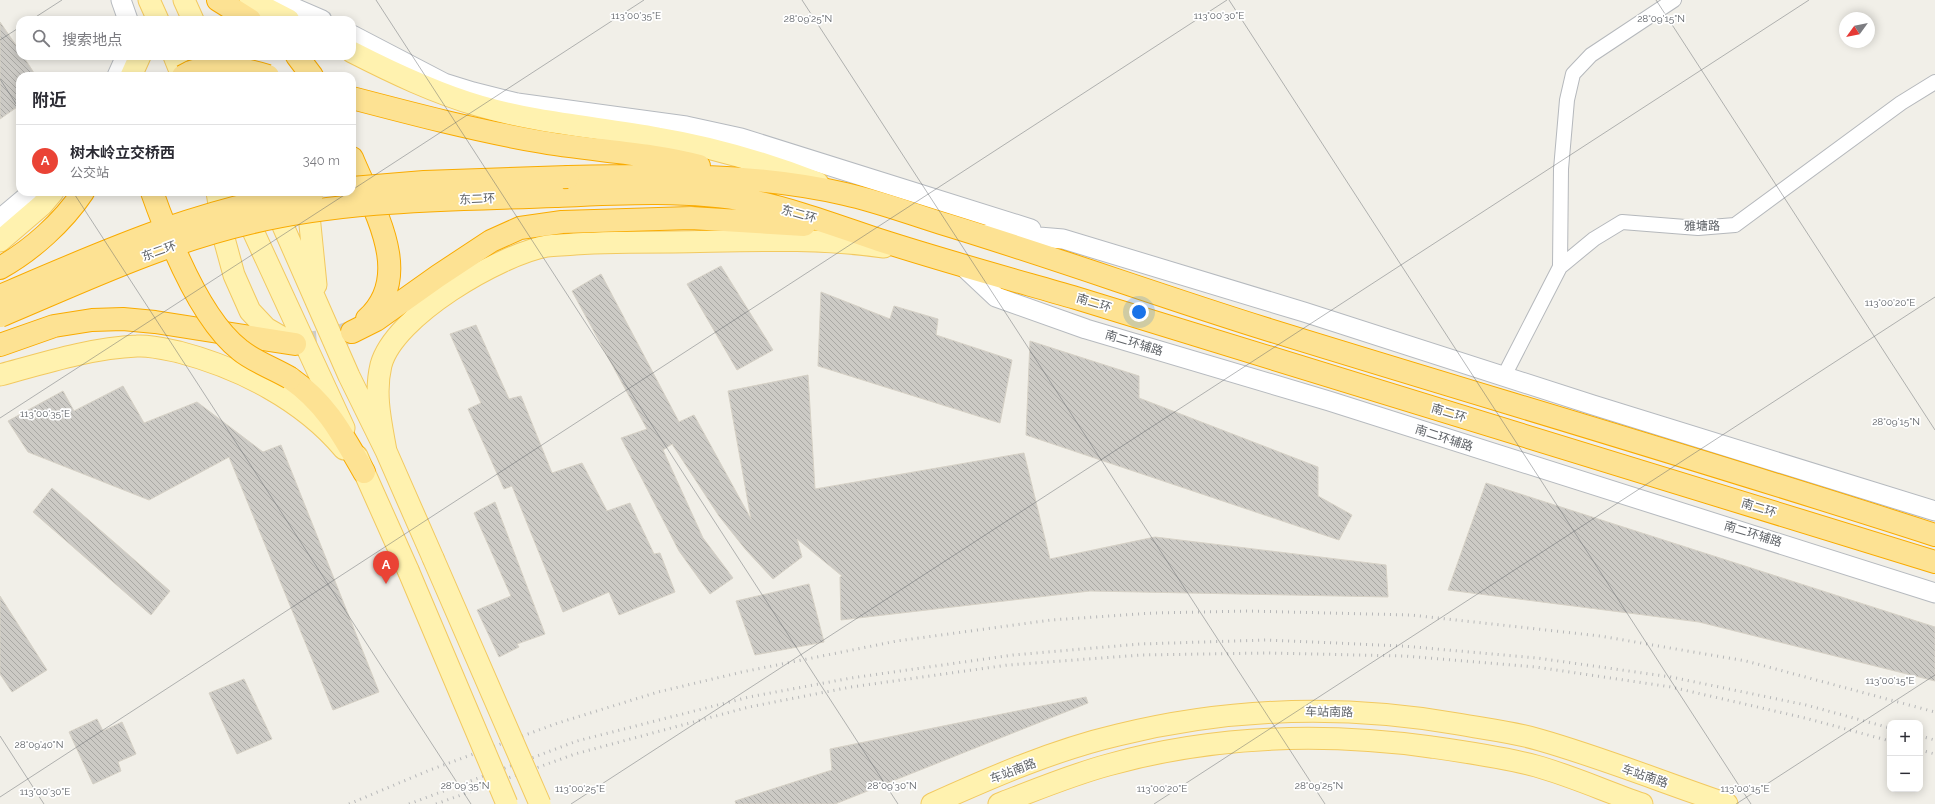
<!DOCTYPE html>
<html lang="zh">
<head>
<meta charset="utf-8">
<style>
  body { margin:0; font-family:Raleway,"Noto Sans SC",sans-serif; background:#f7f7f7; color:#2b2b33 }
  .controls { position:absolute; right:12px; bottom:12px; display:grid; overflow:hidden; border-radius:8px; box-shadow:0 2px 10px #0003 }
  .controls button { width:36px; height:36px; display:grid; place-items:center; padding:0; border:0; border-bottom:1px solid #e1e1e2; background:#fff; color:#2b2b33; font:20px sans-serif }
  .compass { position:absolute; left:1839px; top:12px; width:36px; height:36px; border-radius:50%; background:#fff; box-shadow:0 2px 10px #0003; rotate:237deg }
  .you { position:absolute; left:1139px; top:312px; width:14px; height:14px; margin:-10px; border:3px solid #fff; border-radius:50%; background:#1a73e8; box-shadow:0 0 0 6px #1a73e833 }
  .badge { display:grid; place-items:center; width:26px; height:26px; border-radius:50%; background:#ea4335; color:#fff; font-size:13px; font-weight:700 }
  .pin { position:absolute; translate:-50% -33px; filter:drop-shadow(0 1px 2px #0008) }
  .pin::after { content:''; position:absolute; top:21px; width:14px; height:12px; background:inherit; clip-path:polygon(0 0,100% 0,50% 100%) }
  .list { margin:0; padding:0; list-style:none }
  h2 { display:flex; justify-content:space-between; align-items:center; height:52px; margin:0; padding:0 16px; font-size:17px }
  h2 small { font-size:13px; font-weight:400; color:#7c7c81 }
  .list li { display:grid; grid-template-columns:26px 1fr auto; gap:12px; align-items:center; box-sizing:border-box; height:72px; padding:0 16px; border-top:1px solid #e1e1e2 }
  .list b { display:block; font-size:15px; white-space:nowrap }
  .list p { margin:0; font-size:13px; white-space:nowrap; color:#7c7c81 }
  .list em { font-size:13px; font-style:normal; color:#7c7c81 }
  .icon { flex:none; width:22px; height:22px; fill:none; stroke:currentColor; stroke-width:2; stroke-linecap:round; stroke-linejoin:round }
  .map { position:relative; flex:none; width:1935px; height:804px; overflow:hidden }
  .search { position:absolute; background:#fff; box-shadow:0 2px 10px #0003; left:16px; top:16px; width:340px; height:44px; display:flex; align-items:center; gap:10px; box-sizing:border-box; padding:0 14px; border-radius:12px; color:#7c7c81; font-size:15px }
  .panel { position:absolute; background:#fff; box-shadow:0 2px 10px #0003; left:16px; top:72px; width:340px; height:124px; border-radius:12px }
  .map>svg:first-child { display:block }
  .building { fill:url(#building-back-hatch); stroke:#d6d1c6 }
  .lines { fill:none; stroke-linecap:round; stroke-linejoin:round }
  .highway-tunnel { stroke:#ccccc8; stroke-width:22; stroke-dasharray:22 11; stroke-linecap:butt }
  .street-casing { stroke:#b5b8bc; stroke-width:16 }
  .secondary-casing { stroke:#b6babf; stroke-width:21 }
  .primary-casing { stroke:#f2c960; stroke-width:23 }
  .highway-casing { stroke:#f9ab00; stroke-width:24 }
  .street { stroke:#fff; stroke-width:14 }
  .secondary { stroke:#fff; stroke-width:19 }
  .primary { stroke:#fff2af; stroke-width:21 }
  .highway { stroke:#fde293; stroke-width:22 }
  .rail { stroke:#b6b7b8; stroke-width:3; stroke-dasharray:1 5; stroke-linecap:butt }
  .primary-bridge-casing { stroke:#f2c960; stroke-width:23; stroke-linecap:butt }
  .highway-bridge-casing { stroke:#f9ab00; stroke-width:24; stroke-linecap:butt }
  .primary-bridge { stroke:#fff2af; stroke-width:21 }
  .highway-bridge { stroke:#fde293; stroke-width:22 }
  .ticks { fill:none; stroke:#5f6368; stroke-width:1; stroke-opacity:0.45 }
  .labels { text-anchor:middle; dominant-baseline:central; stroke-width:3.5; stroke-linejoin:round; paint-order:stroke }
  .street-label { font-size:12px; fill:#5f6368; stroke:#fff }
  .ticks-label { font-size:10px; text-anchor:middle; fill:#5f6368; stroke:#fff; stroke-width:3.5; stroke-linejoin:round; paint-order:stroke }
</style>
</head>
<body>
<div class="map">
<svg width="1935" height="804" viewBox="0 0 1935 804">
  <defs>
    <pattern id="building-back-hatch" width="6" height="6" patternUnits="userSpaceOnUse"><rect width="6" height="6" fill="#cccac5"/><path d="M-1 5l2 2M0 0l6 6M5-1l2 2" fill="none" stroke="#a9a8a4"/></pattern>
  </defs>
  <rect width="100%" height="100%" fill="#f1efe8"/>
  <path class="building" d="M0,22l20,29v5h3l13,20h-16v29l-20,14z
    M721,266l52,84 -36,20 -50,-86z
    M601,274l78,148 15,-7 57,104 -23,-128 80,-16 7,114 209,-36 26,106 105,-22 231,28 2,32 -298,-6 -249,29 -1,-43 2,-1 -45,-37 5,18 -29,22 -27,-29 -27,-34 -47,-72 -9,6 40,88 30,40 -23,16 -31,-43 -58,-113 26,-9 -75,-138z
    M821,292l69,27 4,-13 44,13 -2,16 76,25 -12,63 -182,-57z
    M476,325l33,74 12,-3 31,77 30,-10 25,48 23,-8 24,51 6,-1 15,39 -56,23 -10,-23 -46,20 -51,-126 -8,3 -36,-80 13,-6 -31,-69z
    M1030,341l109,35v22l179,69v29l34,19 -13,25 -313,-105z
    M123,386l21,37 53,-21 66,50 18,-7 98,247 -46,18 -104,-253 -80,43 -121,-48 -20,-31 55,-30 11,20z
    M1486,483l449,144v54l-236,-59 -251,-32z
    M52,488l118,103 -19,24 -118,-103z
    M495,502l50,132 -28,10 2,3 -20,10 -22,-47 34,-14 -37,-83z
    M809,584l15,58 -69,13 -19,-54z
    M0,596l47,74 -35,22 -12,-18z
    M244,679l28,60 -35,15 -28,-61z
    M1086,697l2,6 -253,101h-99l-1,-3 97,-31 -2,-21z
    M97,719l6,12 19,-9 14,32 -18,8 3,9 -28,13 -24,-52z"/>
  <g class="lines">
    <path class="highway-tunnel" d="M295,344l30,-3 25,-9"/>
    <g class="street-casing">
      <path id="street" d="M1560,267l1,-98 6,-69 6,-26 18,-19 83,-55
        M1504,376l56,-109 34,-28 28,-17 76,6 37,-3 166,-122 34,-21"/>
    </g>
    <g class="secondary-casing">
      <path id="secondary" d="M121,0l7,20
        M276,0l46,20
        M352,35l92,48 29,9 44,11 169,23 55,12 290,91
        M117,76l9,-20
        M0,219l32,-27
        M990,233l73,6 241,73 289,93 342,106
        M963,266l33,31 90,32 243,72 606,192"/>
    </g>
    <g class="primary-casing">
      <path id="primary" d="M149,0l9,20
        M184,0l9,20
        M250,0l39,20
        M352,52c41,21 83,41 128,54 58,17 119,21 178,32 55,9 108,25 160,45
        M174,56l8,20
        M131,76l9,-20
        M217,192l8,50 9,33 16,36 16,17 26,15
        M235,192l109,236
        M307,195l9,90
        M272,201l77,175 37,75 47,107
        M0,241l42,-36 11,-13
        M0,375c44,-12 91,-27 137,-29 13,-1 28,3 42,6 61,16 124,48 165,97
        M386,451c-5,-28 -12,-57 -5,-86 13,-49 118,-110 166,-119 9,-1 19,-1 28,-2 33,-2 66,-2 99,-2 70,-1 139,-5 210,5
        M357,456l51,114
        M932,804c60,-27 122,-54 186,-69 114,-28 225,-31 340,-11 27,5 56,8 82,16 63,18 125,43 187,64
        M999,804c36,-14 72,-29 109,-39 107,-30 214,-33 323,-18 35,5 71,10 105,19 36,10 71,26 106,38"/>
    </g>
    <g class="highway-casing">
      <path id="highway" d="M218,0l32,20
        M297,56l15,20
        M352,98c61,16 122,32 184,43 54,10 110,11 163,25
        M352,158c20,49 64,117 15,161
        M568,177c92,-2 187,-4 277,17 32,7 64,19 96,29 109,33 216,72 325,106 223,69 447,134 669,206
        M555,196c63,-3 135,-7 196,5 44,9 86,25 128,39 65,21 131,39 197,58l859,264
        M0,268c32,-18 63,-46 83,-76
        M352,332l24,-12 62,-44 53,-35 29,-13 42,-6 129,-4 113,7
        M0,345l54,-19 38,-6 31,-1 32,3 140,22
        M290,378c37,26 52,56 74,94"/>
    </g>
    <use href="#street" class="street"/>
    <use href="#secondary" class="secondary"/>
    <use href="#primary" class="primary"/>
    <use href="#highway" class="highway"/>
    <path class="rail" d="M1920,736l15,4
      M1920,750l15,4
      M349,804l81,-34 128,-47 100,-31 84,-20 155,-31 154,-21 102,-7 94,-2 164,4 189,21 146,25 189,51
      M409,804l168,-63 172,-44 102,-19 162,-23 127,-11 126,-4 137,6 134,12 134,19 135,28 84,23
      M436,804l139,-50 174,-47 102,-20 157,-22 133,-10 127,-2 136,3 132,11 135,20 134,31 85,23"/>
    <g class="primary-bridge-casing">
      <path id="primary-bridge" d="M433,558l107,246
        M408,570l99,234"/>
    </g>
    <g class="highway-bridge-casing">
      <path id="highway-bridge" d="M183,76c26,-16 58,-8 85,0
        M352,188l72,-6 144,-5
        M152,192c17,48 48,127 88,158 13,11 35,19 50,28
        M0,296c103,-44 202,-89 313,-104
        M0,316c81,-34 163,-73 249,-93 100,-24 204,-23 306,-27"/>
    </g>
    <use href="#primary-bridge" class="primary-bridge"/>
    <use href="#highway-bridge" class="highway-bridge"/>
  </g>
  <path class="ticks" d="M376,0l522,804M802,0l523,804M1229,0l522,804M1656,0l279,430M31,20l31,-20M0,40l20,-13M0,79l20,31M352,190l292,-190M73,192l398,612M0,418l349,-226M0,736l44,68M0,797l1227,-797M571,804l1238,-804M1154,804l781,-507M1736,804l199,-129"/>
  <g class="labels">
    <g class="street-label">
      <text transform="translate(477 199) rotate(-2)">东二环</text>
      <text transform="translate(799 214) rotate(16)">东二环</text>
      <text transform="translate(1702 226) rotate(-1)">雅塘路</text>
      <text transform="translate(159 251) rotate(-20)">东二环</text>
      <text transform="translate(1094 303) rotate(17)">南二环</text>
      <text transform="translate(1134 343) rotate(17)">南二环辅路</text>
      <text transform="translate(1449 413) rotate(17)">南二环</text>
      <text transform="translate(1444 438) rotate(18)">南二环辅路</text>
      <text transform="translate(1759 508) rotate(17)">南二环</text>
      <text transform="translate(1753 534) rotate(17)">南二环辅路</text>
      <text transform="translate(1329 712) rotate(1)">车站南路</text>
      <text transform="translate(1013 771) rotate(-21)">车站南路</text>
      <text transform="translate(1645 776) rotate(19)">车站南路</text>
    </g>
  </g>
  <g class="ticks-label">
    <text x="636" y="19">113°00'35"E</text>
    <text x="1219" y="19">113°00'30"E</text>
    <text x="808" y="22">28°09'25"N</text>
    <text x="1661" y="22">28°09'15"N</text>
    <text x="1890" y="306">113°00'20"E</text>
    <text x="45" y="417">113°00'35"E</text>
    <text x="1896" y="425">28°09'15"N</text>
    <text x="1890" y="684">113°00'15"E</text>
    <text x="39" y="748">28°09'40"N</text>
    <text x="465" y="789">28°09'35"N</text>
    <text x="892" y="789">28°09'30"N</text>
    <text x="1319" y="789">28°09'25"N</text>
    <text x="580" y="792">113°00'25"E</text>
    <text x="1162" y="792">113°00'20"E</text>
    <text x="1745" y="792">113°00'15"E</text>
    <text x="45" y="795">113°00'30"E</text>
  </g>
</svg>
<div class="controls">
<button>+</button>
<button>−</button>
</div>
<svg class="compass" viewBox="-18 -18 36 36"><path d="M0-13l5 13h-10z" fill="#e53935"/><path d="M0 13l5-13h-10z" fill="#7c7c81"/></svg>
<div class="you"></div>
<div class="pin badge" style="left:386px;top:584px">A</div>
<div class="search"><svg class="icon" aria-label="search" viewBox="0 0 24 24"><circle cx="10" cy="10" r="6"/><path d="M15 15l6 6"/></svg>搜索地点</div>
<section class="panel">
<h2>附近<small></small></h2>
<ul class="list">
<li><span class="badge">A</span><div><b>树木岭立交桥西</b><p>公交站</p></div><em>340 m</em></li>
</ul>
</section>
</div>
</body>
</html>
